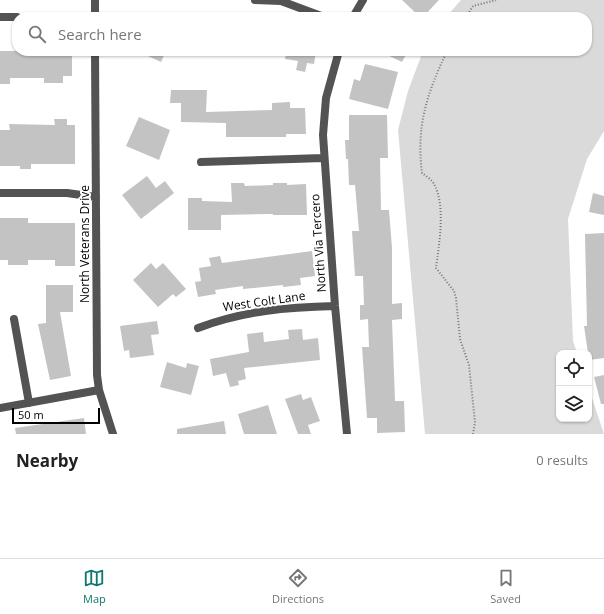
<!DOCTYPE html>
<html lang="en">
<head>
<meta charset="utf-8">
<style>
  body { margin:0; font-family:"Open Sans",sans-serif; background:#f2f2f2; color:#222 }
  .controls { position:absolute; right:12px; bottom:12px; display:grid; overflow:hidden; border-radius:8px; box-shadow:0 1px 3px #0004 }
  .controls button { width:36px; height:36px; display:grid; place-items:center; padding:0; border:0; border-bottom:1px solid #e0e0e0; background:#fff; color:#222; font:20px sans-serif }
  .scale { position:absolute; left:12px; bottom:10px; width:88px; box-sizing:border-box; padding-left:4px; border:2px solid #000; border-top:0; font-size:11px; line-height:14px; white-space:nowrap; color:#000; -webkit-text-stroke:3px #fff; paint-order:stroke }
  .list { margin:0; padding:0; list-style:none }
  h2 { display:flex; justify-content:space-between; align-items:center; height:52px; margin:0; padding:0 16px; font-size:17px }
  h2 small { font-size:13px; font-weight:400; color:#767676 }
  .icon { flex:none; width:22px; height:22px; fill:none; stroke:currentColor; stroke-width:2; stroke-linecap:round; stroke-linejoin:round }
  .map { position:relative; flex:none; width:604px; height:434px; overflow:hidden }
  .search { position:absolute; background:#fff; box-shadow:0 1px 3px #0004; left:12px; right:12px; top:12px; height:44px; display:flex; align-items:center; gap:10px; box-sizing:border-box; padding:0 14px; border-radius:16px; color:#767676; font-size:15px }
  .sheet { height:124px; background:#fff }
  nav { display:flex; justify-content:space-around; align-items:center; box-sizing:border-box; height:56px; border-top:1px solid #e0e0e0; background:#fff; font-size:11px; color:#767676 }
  nav a { display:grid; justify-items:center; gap:2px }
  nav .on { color:#0f766e }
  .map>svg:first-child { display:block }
  .green { fill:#dadada }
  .building { fill:#c3c3c3 }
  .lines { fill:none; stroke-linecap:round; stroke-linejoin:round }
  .path { stroke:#757575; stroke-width:2; stroke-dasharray:1 2; stroke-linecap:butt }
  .minor { stroke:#535353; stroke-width:8 }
  .labels { text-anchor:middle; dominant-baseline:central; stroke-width:4; stroke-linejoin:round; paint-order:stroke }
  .street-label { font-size:12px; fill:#000; stroke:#fff }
</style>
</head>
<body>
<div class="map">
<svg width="604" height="434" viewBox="0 0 604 434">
  <rect width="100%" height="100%" fill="#fff"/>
  <path class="green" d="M461,0h143v131l-17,28 -19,60 5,122 4,12h-18v66h30v-30l15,45h-179l-27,-304 10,-39 15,-40h164v-34h-141z"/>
  <path class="building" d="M402,0h37l-16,17h-3z
    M0,51h72v25h-9v7h-19v-5h-34v6h-10z
    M137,51h29l-5,11z
    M287,51h29l-2,13 -7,-1 -2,9 -9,-2 2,-9 -13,-2z
    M379,51h29l-6,11z
    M365,64l33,8 -10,37 -39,-10 5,-20 6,2z
    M171,90h36l-1,22 66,-2v-7l18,-1v6h15l1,26h-20v3h-60v-14l-45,-1v-19h-11z
    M349,115h38l1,43h-8l1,52h8l3,38v56l10,-1v16l-10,1 3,81h9l1,31 -28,1v-15h-10l-5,-71h7l-1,-28 -8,1v-15h4l-1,-29h-8l-3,-45h7l-4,-46h-6l-1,-26h-2l-1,-19h4z
    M139,117l31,13 -11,30 -33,-14z
    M54,119h13v6h8v39h-44v5h-11v-3h-20v-36h10l-1,-6 46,1z
    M147,176l9,12 9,-7 9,12 -33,26 -19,-24z
    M231,183h13l1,3 28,-1v-2h14v2l19,-1 1,31h-34v-1l-52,1v15h-33v-32h14v3l30,1z
    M593,193l11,3v19l-15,-3z
    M0,218h28v5h47v43h-20v-6h-27v5h-20v-5h-8z
    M604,233v125l-15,2 -5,-34h3l-2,-92z
    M312,251l3,25 -15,2 1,7 -18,2v-2l-40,4v-3l-28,4 1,4 -18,3 -3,-15 6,-1 -2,-13 12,-2 -2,-8 11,-2 2,7z
    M151,263l5,6 7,-6 23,26 -10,8 -3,-3 -15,13 -25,-27z
    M46,285h27v27h-13l11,64 -21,4 -12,-56 8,-1z
    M157,321l2,13 -8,1 3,20 -24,3 -1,-8 -5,1 -4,-25z
    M302,329l1,11 15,-2 2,22 -76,8 2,11 -8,2 1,4 -9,2 -4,-14 -13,3 -3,-17 39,-7 -2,-18 16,-2 1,10 25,-3 -1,-9z
    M167,362l19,6 1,-5 12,3 -8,29 -31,-8z
    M604,375v29h-3l-7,-27z
    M301,394l2,6 8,-3 9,24 -12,4 3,9h-13l-13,-35z
    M268,405l9,29h-33l-6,-20z
    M84,418l2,16h-70l-1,-6z
    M224,421l2,13h-49v-5z"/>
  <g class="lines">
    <path class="path" d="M466,17l7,-11 23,-6
      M447,51c-20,43 -31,74 -25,122 4,3 10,7 12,11 12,21 5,61 2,84l18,23 2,7 4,41 9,26 6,57 -2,12"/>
    <path class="minor" d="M95,0v17
      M255,0l26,1 43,16
      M0,17h17
      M353,17l10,-17
      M95,51l2,324 2,15 14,44
      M339,51l-13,47 -3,37 12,171 12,128
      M201,162l122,-4
      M0,193h67l29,4
      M14,319l15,84
      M198,328c44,-17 90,-21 137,-22
      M0,408l99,-18"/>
  </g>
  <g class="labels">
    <g class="street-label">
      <text transform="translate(318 243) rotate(-94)">North Via Tercero</text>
      <text transform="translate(84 244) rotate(-90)">North Veterans Drive</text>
      <text transform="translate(264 301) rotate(-8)">West Colt Lane</text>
    </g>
  </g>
</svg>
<div class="controls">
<button><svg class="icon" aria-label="locate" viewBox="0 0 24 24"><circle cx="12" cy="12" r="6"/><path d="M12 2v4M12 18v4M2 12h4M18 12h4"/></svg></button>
<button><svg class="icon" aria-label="layers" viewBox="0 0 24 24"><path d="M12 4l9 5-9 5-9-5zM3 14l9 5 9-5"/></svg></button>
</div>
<div class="scale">50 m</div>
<div class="search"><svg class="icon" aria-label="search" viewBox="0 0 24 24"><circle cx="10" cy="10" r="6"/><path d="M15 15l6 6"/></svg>Search here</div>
</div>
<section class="sheet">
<h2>Nearby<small>0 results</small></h2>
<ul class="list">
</ul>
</section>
<nav>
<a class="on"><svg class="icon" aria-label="map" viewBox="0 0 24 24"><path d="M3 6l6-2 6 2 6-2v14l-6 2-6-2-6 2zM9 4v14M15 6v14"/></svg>Map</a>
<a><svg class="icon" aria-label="directions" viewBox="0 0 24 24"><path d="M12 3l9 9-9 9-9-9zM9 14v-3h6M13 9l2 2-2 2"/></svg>Directions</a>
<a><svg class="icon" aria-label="saved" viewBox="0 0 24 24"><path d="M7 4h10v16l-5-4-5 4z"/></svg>Saved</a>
</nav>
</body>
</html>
